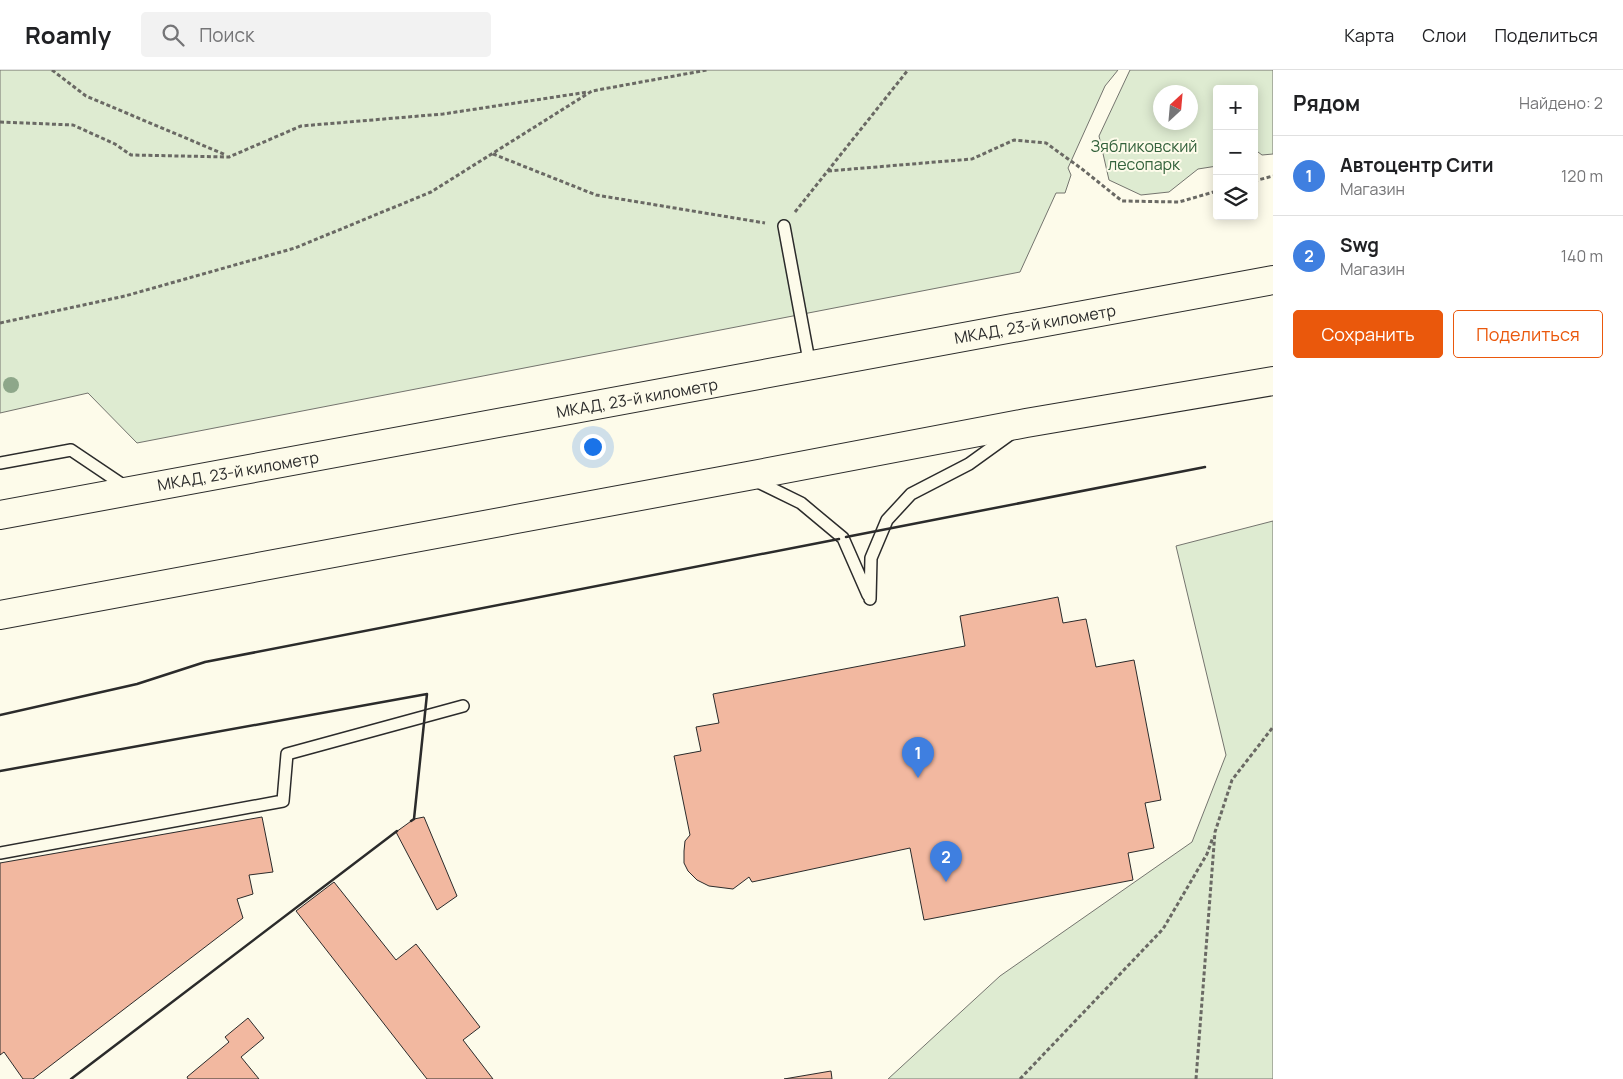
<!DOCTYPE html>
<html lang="ru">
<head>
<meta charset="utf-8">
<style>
  body { margin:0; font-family:Manrope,sans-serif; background:#f2f2f2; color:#202124 }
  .controls { position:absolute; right:15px; top:15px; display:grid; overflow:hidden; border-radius:5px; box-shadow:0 2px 12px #0003 }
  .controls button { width:45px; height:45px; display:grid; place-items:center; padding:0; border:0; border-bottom:1px solid #e0e0e0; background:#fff; color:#202124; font:25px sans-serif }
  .compass { position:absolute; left:1153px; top:15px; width:45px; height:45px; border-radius:50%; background:#fff; box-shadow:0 2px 12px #0003; rotate:26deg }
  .you { position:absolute; left:592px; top:376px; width:18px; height:18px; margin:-12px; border:4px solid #fff; border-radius:50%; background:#1a73e8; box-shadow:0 0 0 8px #1a73e833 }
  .badge { display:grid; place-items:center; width:32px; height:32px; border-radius:50%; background:#ea580c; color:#fff; font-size:16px; font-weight:700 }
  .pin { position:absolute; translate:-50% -41px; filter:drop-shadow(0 1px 2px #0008) }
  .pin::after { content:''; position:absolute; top:26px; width:18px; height:15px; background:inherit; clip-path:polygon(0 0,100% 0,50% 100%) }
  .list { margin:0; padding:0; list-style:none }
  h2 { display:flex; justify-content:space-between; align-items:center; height:65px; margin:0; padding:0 20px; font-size:21px }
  h2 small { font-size:16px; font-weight:400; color:#757577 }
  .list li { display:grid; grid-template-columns:32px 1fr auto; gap:15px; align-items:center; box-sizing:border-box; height:80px; padding:0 20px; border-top:1px solid #e0e0e0 }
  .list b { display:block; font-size:19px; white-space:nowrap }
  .list p { margin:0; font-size:16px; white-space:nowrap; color:#757577 }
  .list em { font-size:16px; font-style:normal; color:#757577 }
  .actions { display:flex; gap:10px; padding:15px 20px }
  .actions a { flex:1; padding:11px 0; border:1px solid #ea580c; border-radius:5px; text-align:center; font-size:18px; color:#ea580c }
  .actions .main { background:#ea580c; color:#fff }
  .icon { flex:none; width:28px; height:28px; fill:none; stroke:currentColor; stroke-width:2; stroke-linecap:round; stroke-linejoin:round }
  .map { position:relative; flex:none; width:1273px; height:1009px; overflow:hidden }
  header { display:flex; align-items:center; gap:30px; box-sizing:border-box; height:70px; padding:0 25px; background:#fff; border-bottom:1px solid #e0e0e0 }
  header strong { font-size:24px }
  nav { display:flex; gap:28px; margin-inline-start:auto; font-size:18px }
  .search { width:350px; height:45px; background:#f2f2f2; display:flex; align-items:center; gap:12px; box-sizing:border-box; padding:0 18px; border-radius:5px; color:#757577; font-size:19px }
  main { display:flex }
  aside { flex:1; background:#fff }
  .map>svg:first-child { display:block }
  .green { fill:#deebd1; stroke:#74746e; fill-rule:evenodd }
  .building { fill:#f2b8a0; stroke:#2b2b2b }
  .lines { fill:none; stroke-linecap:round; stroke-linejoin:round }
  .service-casing { stroke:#2b2b2b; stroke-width:14 }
  .trunk-casing { stroke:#2b2b2b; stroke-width:30 }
  .path { stroke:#6a6964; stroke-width:3; stroke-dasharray:4 2.5; stroke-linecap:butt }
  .service { stroke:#fdfbea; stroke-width:11 }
  .trunk { stroke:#fdfbea; stroke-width:28 }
  .wall { stroke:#2b2b2b; stroke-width:2.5 }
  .tree { fill:#8ea78a }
  .labels { text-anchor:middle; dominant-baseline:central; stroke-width:4; stroke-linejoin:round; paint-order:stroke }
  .park-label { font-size:16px; fill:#34623c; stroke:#fdfbea }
  .street-label { font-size:16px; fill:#2b2b2b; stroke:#fdfbea }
</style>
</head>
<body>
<header>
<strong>Roamly</strong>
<div class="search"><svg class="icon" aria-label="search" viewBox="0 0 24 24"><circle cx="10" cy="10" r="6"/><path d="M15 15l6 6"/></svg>Поиск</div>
<nav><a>Карта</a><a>Слои</a><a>Поделиться</a></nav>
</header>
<main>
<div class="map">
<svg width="1273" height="1009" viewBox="0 0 1273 1009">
  <rect width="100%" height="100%" fill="#fdfbea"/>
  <path class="green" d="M0,0h1118l-13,16 -37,82 3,7 -6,18h-9l-36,79 -883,171 -49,-50 -88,20z
    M1130,0h143v84l-11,1 -8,-6v-60h-37v77l-19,3 -29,23 -28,3 -32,-15 -10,-44zM1160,22h30v30h-30z
    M1273,451v558h-385l112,-103 192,-134 34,-87 -50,-209z"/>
  <path class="building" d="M1058,527l5,26 23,-4 10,48 38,-7 27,140 -16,3 9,45 -26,5 5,27 -209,40 -14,-72 -158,34 -3,-5 -16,12 -24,-3 -12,-6 -9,-9 -4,-8v-12l1,-10 5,-6 -16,-79 27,-5 -5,-24 23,-4 -6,-29 252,-48 -5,-30z
    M262,747l11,55 -24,3 4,19 -16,5 6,19 -210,161h-10l-19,-27 -4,3v-192z
    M424,747l33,79 -20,14 -41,-78 18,-13z
    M334,812l62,78 20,-16 64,83 -17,13 30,39h-66l-131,-168z
    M248,948l16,20 -23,19 18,22h-71l-1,-2 42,-35 -4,-5z
    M831,1001l1,8h-48z"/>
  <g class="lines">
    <g class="service-casing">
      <path id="service" d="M784,156l26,140
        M0,393l71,-13 55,37
        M754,410l47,23 42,35 25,57
        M870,529l1,-41 16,-38 24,-26 58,-30 43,-31
        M0,783l283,-52 4,-47 176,-48"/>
    </g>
    <g class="trunk-casing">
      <path id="trunk" d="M0,445l1273,-235
        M0,545l748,-139 278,-53 247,-42"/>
    </g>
    <path class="path" d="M52,0l34,26 140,59
      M0,52l73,3 42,19 16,11 98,2 72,-31 142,-12 145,-22
      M493,84l103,41 169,28
      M828,101l144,-12 42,-19 32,3 36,26 40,32 57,1 38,-11
      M1254,111l19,-5
      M795,142l113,-142
      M0,253l125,-27 170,-48 136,-56 161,-101 115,-21
      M1020,1009l143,-150 44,-75 6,-17
      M1196,1009l19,-247 17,-52 41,-53"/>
    <use href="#service" class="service"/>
    <use href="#trunk" class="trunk"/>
    <path class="wall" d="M846,467l359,-70
      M0,645l137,-31 68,-22 634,-123
      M0,701l427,-77 -13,125 -3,2
      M71,1009l326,-248"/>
  </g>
  <circle class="tree" cx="11" cy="315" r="8"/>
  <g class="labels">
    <g class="park-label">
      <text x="1144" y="76">Зябликовский<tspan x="1144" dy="18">лесопарк</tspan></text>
    </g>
    <g class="street-label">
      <text transform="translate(1035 254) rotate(-10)">МКАД, 23-й километр</text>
      <text transform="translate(637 328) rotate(-10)">МКАД, 23-й километр</text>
      <text transform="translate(238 401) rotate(-10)">МКАД, 23-й километр</text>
    </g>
  </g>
</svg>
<div class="controls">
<button>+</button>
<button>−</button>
<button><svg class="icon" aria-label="layers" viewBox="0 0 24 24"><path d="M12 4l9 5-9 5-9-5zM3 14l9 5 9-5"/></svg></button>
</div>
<svg class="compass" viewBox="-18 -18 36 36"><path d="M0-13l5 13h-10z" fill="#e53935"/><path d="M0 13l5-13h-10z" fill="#757577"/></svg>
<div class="you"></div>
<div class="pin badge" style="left:918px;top:708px;background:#3f7fe0">1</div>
<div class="pin badge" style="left:946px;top:812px;background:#3f7fe0">2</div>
</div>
<aside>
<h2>Рядом<small>Найдено: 2</small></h2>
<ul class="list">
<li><span class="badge" style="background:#3f7fe0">1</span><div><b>Автоцентр Сити</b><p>Магазин</p></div><em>120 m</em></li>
<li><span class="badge" style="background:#3f7fe0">2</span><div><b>Swg</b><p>Магазин</p></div><em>140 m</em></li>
</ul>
<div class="actions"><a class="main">Сохранить</a><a>Поделиться</a></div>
</aside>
</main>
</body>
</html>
